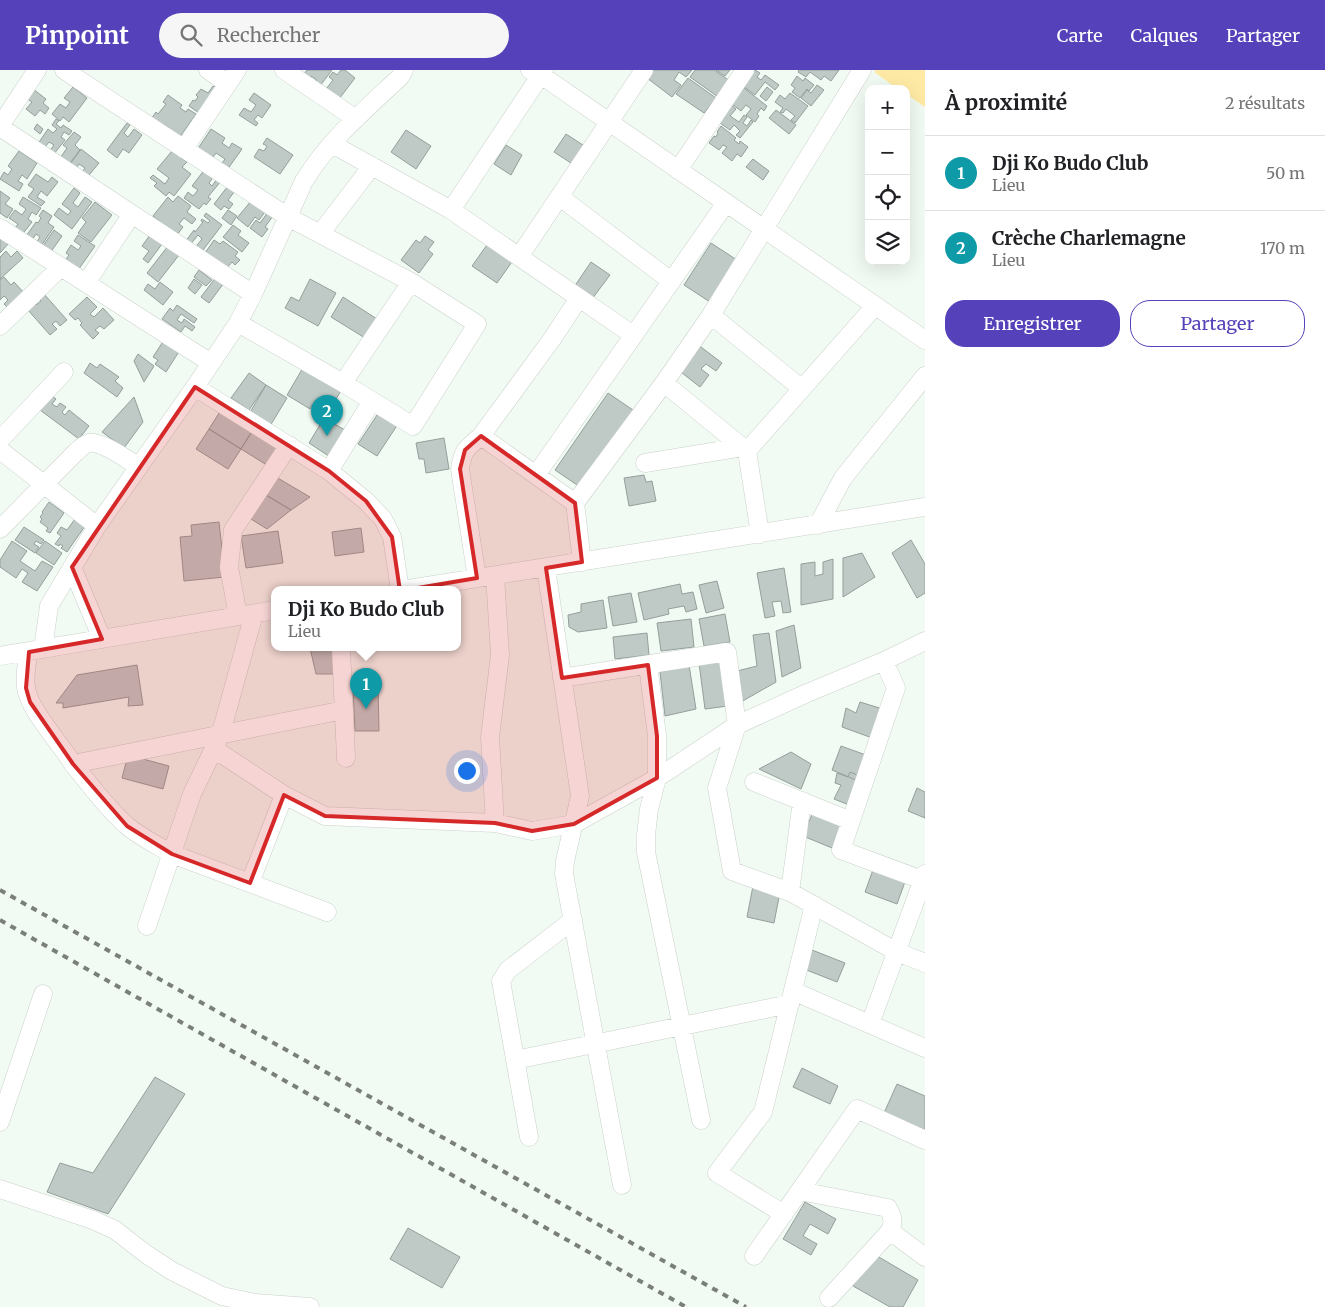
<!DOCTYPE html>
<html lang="fr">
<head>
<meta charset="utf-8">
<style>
  body { margin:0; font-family:Merriweather,serif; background:#f6f6f6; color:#202124 }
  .controls { position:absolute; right:15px; top:15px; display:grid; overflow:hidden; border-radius:10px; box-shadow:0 5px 20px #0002 }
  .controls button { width:45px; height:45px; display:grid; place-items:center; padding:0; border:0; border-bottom:1px solid #e0e0e0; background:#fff; color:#202124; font:25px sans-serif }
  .you { position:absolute; left:466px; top:700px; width:18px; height:18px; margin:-12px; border:4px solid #fff; border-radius:50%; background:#1a73e8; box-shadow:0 0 0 8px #1a73e833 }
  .badge { display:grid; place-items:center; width:32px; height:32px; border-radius:50%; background:#5541b9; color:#fff; font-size:16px; font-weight:700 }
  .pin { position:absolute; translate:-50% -41px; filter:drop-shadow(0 1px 2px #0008) }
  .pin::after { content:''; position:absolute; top:26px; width:18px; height:15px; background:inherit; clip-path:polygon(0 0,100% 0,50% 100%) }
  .popup { position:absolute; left:271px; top:516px; width:190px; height:65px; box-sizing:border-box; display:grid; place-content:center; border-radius:10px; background:#fff; filter:drop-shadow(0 1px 4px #0005); font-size:16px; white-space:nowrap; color:#757577 }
  .popup b { font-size:19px; color:#202124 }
  .popup::after { content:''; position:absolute; left:50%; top:100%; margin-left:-10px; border:10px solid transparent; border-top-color:#fff }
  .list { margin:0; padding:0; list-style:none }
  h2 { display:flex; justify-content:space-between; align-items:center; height:65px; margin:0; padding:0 20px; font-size:21px }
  h2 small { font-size:16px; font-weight:400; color:#757577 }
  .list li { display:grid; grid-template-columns:32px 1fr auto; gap:15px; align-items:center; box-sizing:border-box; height:75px; padding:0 20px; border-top:1px solid #e0e0e0 }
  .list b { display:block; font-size:19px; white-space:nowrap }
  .list p { margin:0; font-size:16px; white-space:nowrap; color:#757577 }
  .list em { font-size:16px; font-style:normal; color:#757577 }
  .actions { display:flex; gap:10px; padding:15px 20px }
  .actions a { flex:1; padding:11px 0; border:1px solid #5541b9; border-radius:20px; text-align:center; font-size:18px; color:#5541b9 }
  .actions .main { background:#5541b9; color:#fff }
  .icon { flex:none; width:28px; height:28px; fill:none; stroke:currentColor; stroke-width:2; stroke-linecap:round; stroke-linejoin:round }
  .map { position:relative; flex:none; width:925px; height:1237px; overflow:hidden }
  header { display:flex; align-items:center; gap:30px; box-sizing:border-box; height:70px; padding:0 25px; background:#5541b9; color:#fff }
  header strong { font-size:24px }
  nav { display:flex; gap:28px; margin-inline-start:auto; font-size:18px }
  .search { width:350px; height:45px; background:#f6f6f6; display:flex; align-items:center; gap:12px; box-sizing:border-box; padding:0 18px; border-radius:28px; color:#757577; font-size:19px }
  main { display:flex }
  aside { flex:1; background:#fff }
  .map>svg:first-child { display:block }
  .green { fill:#ffeaa5 }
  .building { fill:#bfcac7; stroke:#949f9b }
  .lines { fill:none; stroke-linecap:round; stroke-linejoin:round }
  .minor-casing { stroke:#c9d1ca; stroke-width:19 }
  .minor { stroke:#fff; stroke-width:18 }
  .rail { stroke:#7a7f7a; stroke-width:4; stroke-dasharray:6 6; stroke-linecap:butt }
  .marked { fill:#d62828; fill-opacity:0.2; stroke:#d62828; stroke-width:4; stroke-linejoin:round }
</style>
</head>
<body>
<header>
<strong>Pinpoint</strong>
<div class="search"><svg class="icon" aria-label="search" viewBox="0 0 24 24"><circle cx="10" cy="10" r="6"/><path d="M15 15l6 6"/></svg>Rechercher</div>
<nav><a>Carte</a><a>Calques</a><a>Partager</a></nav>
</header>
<main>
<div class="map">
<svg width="925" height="1237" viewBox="0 0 925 1237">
  <rect width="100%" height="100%" fill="#f2fbf3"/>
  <path class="green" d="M876,0h49v37l-19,-13v-5h-8l-24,-17z"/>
  <path class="building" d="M307,0h25l-12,16 -5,-4 2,-2 -6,-4 -2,2 -5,-4z
    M341,0h4l10,8 -16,21 -13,-10 7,-9 -4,-3 4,-5 4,3z
    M653,0h39l-6,7 -7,-5 -5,8 7,5 -9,12 -25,-19z
    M695,0h19l16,11 -12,16 -28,-20z
    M716,0h14l-5,6z
    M749,0h6l5,3 -3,4 4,3 4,-5 14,10 -4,5 -10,-8 -10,13 -16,-12z
    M799,0h40l-8,11 -7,-5 -3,4 -11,-8 -4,5 -8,-5z
    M797,6l6,5 2,-3 9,7 -5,6 -2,-2 -7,9 -8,-6 3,-4 -4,-3z
    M688,8l28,20 -12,15 -28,-19z
    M817,15l7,5 -13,16 -10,-8 6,-8 4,3z
    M213,16l6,4 -17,25 -13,-9 4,-6 2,1 3,-4 -2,-2 5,-6 7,4z
    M73,17l14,11 -18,24 -6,-5 -3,4 -8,-7 8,-10 6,4 4,-6 -6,-4z
    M767,17l6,5 -7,9 -6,-5z
    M744,18l23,18 -3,5 -3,-3 -4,6 2,2 -4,6 -9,-7 5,-6 -5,-4 -5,6 -9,-7z
    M33,19l13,10 -3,4 6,5 -4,6 -5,-4 -5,6 -9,-7 6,-7 -6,-4z
    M254,23l17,12 -9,13 -4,-3 -4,5 4,3 -2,3 -17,-11 5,-7 7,4 5,-7 -7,-5z
    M790,23l18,13 -13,17 -4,-3 4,-4 -9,-7 -3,4 -3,-1 3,-4 -8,-6 5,-7 5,4z
    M168,25l14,10 -2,3 6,4 2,-3 8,5 -17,24 -11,-7 2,-2 -7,-5 -2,2 -10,-7 5,-7 2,2 8,-10 -3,-2z
    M730,34l6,5 -6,7 9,6 5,-7 3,2 -4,6 4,3 4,-6 2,2 -13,16 -4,-3 4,-4 -6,-6 -4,5 -13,-9z
    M776,40l20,15 -7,9 -20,-16z
    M56,49l3,2 -3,3 5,4 2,-3 9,6 -3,4 -5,-3 -3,5 4,3 -15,19 -4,-3 8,-11 -5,-3 -8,10 -6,-4 13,-19 5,4 4,-4 -5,-4z
    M127,53l3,2 -6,8 4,4 6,-8 8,6 -13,18 -6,-4 -6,9 -10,-8z
    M37,54l6,5 -3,5 -6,-5z
    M721,56l15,12 -2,2 5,4 1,-3 8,6 -7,10 -4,-3 -5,7 -10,-8 5,-6 -4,-2 -4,5 -10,-7 5,-7 2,1 2,-4 -1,-1z
    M211,59l14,9 -3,5 7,5 3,-5 10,6 -15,21 -7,-4 5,-7 -9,-6 -5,7 -14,-10z
    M406,60l25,16 -15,23 -25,-17z
    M74,62l7,5 -6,8 5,5 -13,17 -9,-6 9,-13 -4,-3z
    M566,64l20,13 -12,18 -20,-13z
    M267,68l26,17 -13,19 -26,-17 5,-8 5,2 3,-5 -4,-2z
    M506,75l16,10 -11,20 -17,-11z
    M81,79l18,14 -14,17 -6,-4 6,-8 -6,-4 -5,8 -6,-5z
    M19,81l18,12 -10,16 -5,-4 -4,6 5,3 -4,7 -19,-12 4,-7 4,3 4,-6 -4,-3z
    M172,81l15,11 -5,5 9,7 -17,22 -5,-4 -3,4 -12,-10 3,-3 -7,-5 3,-3 12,9 4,-6 -12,-9z
    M753,89l16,12 -6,9 -17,-13z
    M205,99l9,7 -5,7 3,3 5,-7 4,2 -13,16 3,2 -5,6 -2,-2 -5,6 -15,-11 4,-6 5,4 5,-6 -6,-4z
    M36,104l12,8 4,-5 6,5 -11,14 -6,-5 -4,6 8,5 -4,4 -13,-9 6,-8 -6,-4z
    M228,116l7,5 -7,9 5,4 -4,5 -5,-3 -3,4 -7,-6z
    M74,118l6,5 -7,10 5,4 7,-10 7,5 -20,27 -18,-14 5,-7 9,7 3,-4 -9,-7z
    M0,121l10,7 -5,6 8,5 -6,9 -7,-5z
    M178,126l13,10 -4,6 9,7 -4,5 -8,-6 -5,6 4,3 -6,8 -24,-19 15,-19 5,5z
    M23,127l18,11 -5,7 -4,-3 -4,7 4,3 -11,14 -8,-5 5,-7 -9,-6 6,-8 7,5 4,-6 -7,-5z
    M251,131l14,11 -6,8 -4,-3 -7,10 -11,-9z
    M95,132l17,13 -21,27 -13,-9 8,-11 -4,-4z
    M43,140l9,6 -4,7 6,4 -15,22 -5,-3 6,-9 -4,-3 -6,9 -6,-4 12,-17 2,1 3,-5 -2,-2z
    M228,140l9,6 -6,9 -9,-7z
    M268,142l5,4 -8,11 3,2 -6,8 -12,-9 6,-8 4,3z
    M206,143l16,12 -22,29 -6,-5 8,-10 -4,-4 -8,10 -5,-3 9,-12 1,2 8,-10 -2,-1 1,-2 6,4 2,-2 -6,-5z
    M233,155l8,6 -3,4 11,8 -7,9 -19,-15z
    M54,160l8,6 -14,20 -8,-6z
    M78,165l17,11 -19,27 -13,-9 6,-9 -3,-2 5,-8 7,5 3,-4 -7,-5z
    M150,165l12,9 -14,19 -5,-4 6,-8 -7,-5z
    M0,166l8,8 -8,9z
    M425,166l9,6 -6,8 5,4 -14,19 -18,-13 15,-20 4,3z
    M214,170l6,4 3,-3 15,11 -3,4 5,4 -5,5 -3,-3 -6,7 -21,-16z
    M489,172l25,17 -17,24 -25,-17z
    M711,173l26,17 -27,42 -26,-17z
    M168,176l11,9 -21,27 -11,-9z
    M6,181l5,6 6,-6 6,7 -23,21v-22z
    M591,192l19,13 -18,24 -18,-12z
    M199,200l13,10 -6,6 -12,-9z
    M4,207l7,8 3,-3 11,12 -16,15 -5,-5 4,-4 -4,-4 -4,4v-20z
    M216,207l8,6 -15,20 -8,-6z
    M194,209l8,6 -7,9 -7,-6z
    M310,209l26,14 -18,33 -33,-18 6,-11 8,4z
    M160,212l13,10 -10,13 -19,-15 4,-6 7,5z
    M44,224l23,26 -7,6 -4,-5 -4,3 5,5 -7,6 -23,-26 7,-7 2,3 5,-4 -2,-3z
    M87,227l10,10 -7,7 4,3 9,-9 11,12 -10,9 -4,-3 -5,4 4,3 -6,6 -13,-14 2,-2 -4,-5 -3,2 -6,-6z
    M343,227l34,22 -12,19 -34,-21z
    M177,235l20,14 -3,4 -13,-9 -4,6 5,3 2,-4 11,8 -3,4 -7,-5 -4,6 -19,-13 8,-11 3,3z
    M164,270l16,10 -14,22 -11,-8 3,-4 -5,-3z
    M697,274l25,19 -6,8 -10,-7 -5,5 8,6 -9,12 -23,-18z
    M138,284l16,12 -10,16 -10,-21z
    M90,293l7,5 3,-4 19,13 -4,4 8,7 -6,9 -33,-24z
    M304,296l38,23 -15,25 -15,-9 -2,4 -23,-14z
    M249,303l17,12 -17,25 -18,-12z
    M266,315l21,13 -17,28 -21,-12z
    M608,323l25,17 -53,77 -25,-17z
    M51,325l5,4 -4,5 5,3 3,-4 6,4 -4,5 3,3 4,-5 20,16 -10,13 -39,-29z
    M134,327l9,25 -19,26 -22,-16z
    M221,340l32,20 -12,19 -32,-20z
    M379,342l19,12 -21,32 -19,-12z
    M324,348l21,12 -15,27 -21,-14z
    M209,359l32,20 -13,20 -32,-20z
    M252,361l29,18 -11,18 -29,-18z
    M444,368l5,31 -23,4 -2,-14h-5l-3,-16z
    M644,405l2,7 6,-1 4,20 -27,5 -5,-28z
    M276,407l34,20 -19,13 -25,-15z
    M266,425l25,15 -24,19 -16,-10z
    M49,432l15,11 -14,20 -4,-2 2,-3 -8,-6 2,-3 -2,-2 3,-4 -1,-1z
    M75,449l10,7 -18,26 -6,-4 2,-2 -3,-2 -1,2 -4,-2 6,-8 -4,-3 4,-6 6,3z
    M219,452l6,55 -41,4 -4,-44 12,-1 -1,-11z
    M24,457l20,13 -3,4 -5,-3 -2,3 5,3 -4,6 -20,-13z
    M361,458l3,24 -29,4 -3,-24z
    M278,461l5,32 -37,5 -5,-32z
    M911,470l14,24v29l-8,5 -25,-45z
    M12,471l15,10 -7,10 15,10 7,-10 11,6 -16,24 -15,-9 6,-9 -6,-4 -6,9 -16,-11v-7z
    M45,471l17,12 -8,12 -18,-12z
    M862,483l13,24 -32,20v-39z
    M833,489v40l-32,6v-41l14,-2v14l8,-2v-12z
    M784,498l7,44 -8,1 -2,-12 -9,1 3,14 -10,2 -8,-45z
    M717,511l7,27 -18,5 -7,-28z
    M680,514l2,10 11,-2 4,17 -11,3 -2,-6 -16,3 1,5 -25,6 -6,-27z
    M631,523l6,29 -24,4 -5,-29z
    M603,530l4,28 -29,4 -9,-5 -1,-12 13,-3v-8z
    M725,544l5,28 -26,4 -5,-27z
    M691,549l3,28 -33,4 -4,-28z
    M794,555l7,43 -19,9 -6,-46z
    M647,563l2,22 -34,4 -2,-22z
    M769,563l7,49 -35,20 -4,-31 20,-5 -4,-31z
    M310,578h28v26h-22z
    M723,590l5,46 -23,3 -6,-46z
    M137,595l6,40 -15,1 1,-9 -66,11v-5h-7l21,-28z
    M689,595l7,44 -31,7 -5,-44z
    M378,616l1,45h-24l-2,-43z
    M860,632l26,8 -11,29 -33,-12 4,-19 10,5z
    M841,676l25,9 -10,25 -24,-10z
    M791,682l20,12 -10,25 -42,-20z
    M128,685l41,11 -6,23 -41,-11z
    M850,702l14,6 -10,29 -20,-8 7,-14 -6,-2 2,-10 11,4z
    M917,718l8,4v26l-17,-7z
    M813,742l29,13 -10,23 -29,-12z
    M874,797l32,12 -9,25 -32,-12z
    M753,816l27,6 -6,31 -27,-6z
    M812,880l33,13 -8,19 -33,-13z
    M802,998l36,18 -8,18 -37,-17z
    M155,1007l30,17 -77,120 -61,-22 13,-29 33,10z
    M897,1014l28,12v35l-41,-18z
    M805,1132l31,17 -8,15 -18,-10 -7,12 14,8 -6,11 -28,-16z
    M408,1158l52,29 -18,31 -52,-29z
    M872,1183l46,27 -15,27h-13l-37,-21z"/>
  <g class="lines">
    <g class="minor-casing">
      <path id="minor" d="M64,0l224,147 123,65 66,42 -64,102 -70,-43 -105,-60
        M208,0l20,14
        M284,0l72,49
        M530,0l11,5 384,265
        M0,56l37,-56
        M0,57l253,167
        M332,74l119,66 182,125
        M184,79l53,-79
        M678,100l67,-100
        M560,127l111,84
        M451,140l93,-140
        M0,158l211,135
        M320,164l52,-68
        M519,187l125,-187
        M86,213l46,-69
        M711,245l91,74
        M0,256l61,-59
        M343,313l68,-101
        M664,313l83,68 13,83
        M195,317l134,84 37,30 17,18 9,18 8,53
        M481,366l71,-97 27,-41
        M0,370l64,-68
        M0,380l97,76
        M747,381l128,-145
        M645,393l98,-16
        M329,401l43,-70
        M536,405l190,-272
        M818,455l25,-47 82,-102
        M0,459l76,-77c4,-3 8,-8 13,-9 13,-2 39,17 50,24
        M582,492l-7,-59 89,-120 47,-68 151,-245
        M72,497l30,72
        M546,498l34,228 -15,65 -1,13 58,311
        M477,508l-17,-109c3,-20 7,-21 21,-33l94,67
        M402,520l523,-83
        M238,546l-9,-49 4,-37 56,-85
        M341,578l5,110
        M43,579l6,-43 48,-80 98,-139 43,-64 15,-29 51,-113c24,-40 62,-72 96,-104l4,-7
        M29,582c-2,11 -5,23 -3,35 2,22 35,57 47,77l271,-54
        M0,586l275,-46
        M884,591l12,27 -55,162 84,31
        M648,595l9,71v42l-8,31 -3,26v17l55,268
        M562,608l165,-26 10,73 -20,63 15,83 58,21 107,60 28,11
        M214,679l70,46 41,21 170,7 37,8 42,-7 83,-46 80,-53 68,-31 79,-33 41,-20
        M73,694c17,21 33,43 53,61 14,12 31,20 46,29l155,58
        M754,712l97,39
        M495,753l-5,-86 10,-82 -5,-79
        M250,813l34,-88
        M790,822l12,-91
        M147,856l45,-132 28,-58 34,-122
        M793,921l132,57
        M870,954l55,-150
        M515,990l275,-56
        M0,1052l43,-128
        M529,1067l-28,-156 7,-11 65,-50
        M0,1119l93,31 22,10 31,24 26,17 50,25 33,7 55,4
        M800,1121l88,17c5,9 6,14 2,23l-61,67
        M784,1144l-67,-41 46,-61 51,-207
        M890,1161l35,26
        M754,1186l103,-147 68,31"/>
    </g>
    <use href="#minor" class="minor"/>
    <path class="rail" d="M0,820l746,417
      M0,850l686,387"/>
  </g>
  <path class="marked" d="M195,317l134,84 37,30 26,36 8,54 77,-13 -17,-109 5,-19 16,-14 94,67 7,59 -36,6 16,110 86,-13 9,71v42l-83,46 -42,7 -37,-8 -170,-7 -41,-21 -34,88 -78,-29 -45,-28 -54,-62 -43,-62 -4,-14 3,-36 73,-13 -30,-72z"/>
</svg>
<div class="controls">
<button>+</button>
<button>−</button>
<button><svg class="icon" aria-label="locate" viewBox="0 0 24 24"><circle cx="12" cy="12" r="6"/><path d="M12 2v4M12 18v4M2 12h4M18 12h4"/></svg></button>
<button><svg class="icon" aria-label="layers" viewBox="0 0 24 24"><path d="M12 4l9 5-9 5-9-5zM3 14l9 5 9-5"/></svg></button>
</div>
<div class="you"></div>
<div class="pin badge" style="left:366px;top:639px;background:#0f9aa8">1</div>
<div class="popup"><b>Dji Ko Budo Club</b>Lieu</div>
<div class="pin badge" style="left:327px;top:366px;background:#0f9aa8">2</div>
</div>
<aside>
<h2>À proximité<small>2 résultats</small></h2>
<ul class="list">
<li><span class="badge" style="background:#0f9aa8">1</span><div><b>Dji Ko Budo Club</b><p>Lieu</p></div><em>50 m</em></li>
<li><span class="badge" style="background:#0f9aa8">2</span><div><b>Crèche Charlemagne</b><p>Lieu</p></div><em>170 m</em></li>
</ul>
<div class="actions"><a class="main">Enregistrer</a><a>Partager</a></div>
</aside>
</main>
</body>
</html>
